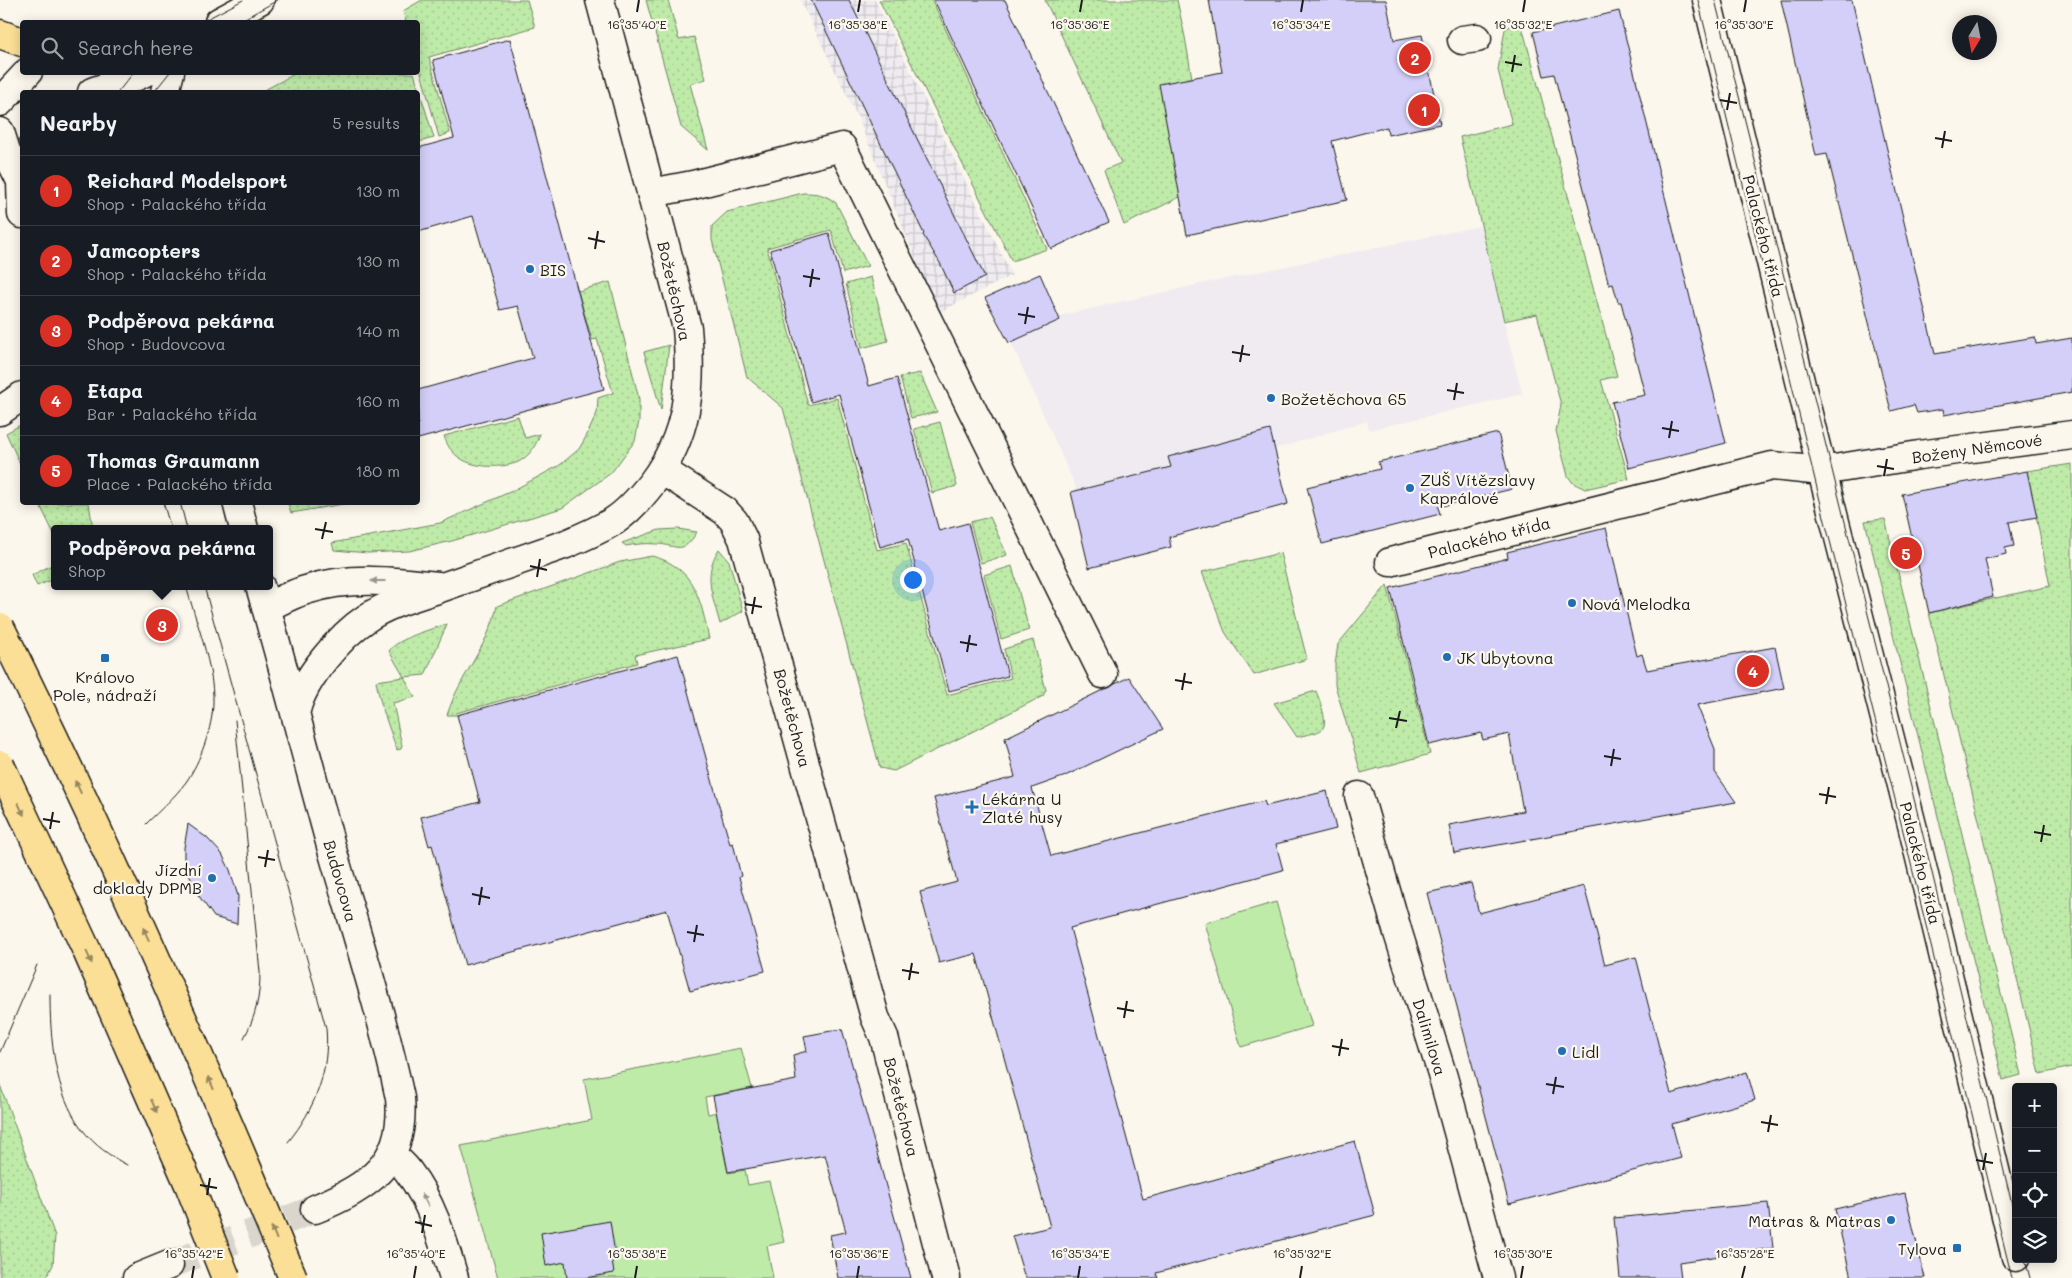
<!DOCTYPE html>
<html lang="en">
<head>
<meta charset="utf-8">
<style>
  body { margin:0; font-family:Mali,sans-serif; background:#20242c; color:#f1f3f6 }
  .controls { position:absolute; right:15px; bottom:15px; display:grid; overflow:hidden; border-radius:5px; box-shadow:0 2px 12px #0003 }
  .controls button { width:45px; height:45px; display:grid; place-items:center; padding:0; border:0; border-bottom:1px solid #363941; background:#171b24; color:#f1f3f6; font:25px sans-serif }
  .compass { position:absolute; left:1952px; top:15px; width:45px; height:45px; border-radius:50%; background:#171b24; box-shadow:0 2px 12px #0003; rotate:190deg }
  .you { position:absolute; left:912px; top:579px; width:18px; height:18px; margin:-12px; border:4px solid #fff; border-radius:50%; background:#1a73e8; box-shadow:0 0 0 8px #1a73e833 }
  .badge { display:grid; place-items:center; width:32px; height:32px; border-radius:50%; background:#d93025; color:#fff; font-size:16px; font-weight:700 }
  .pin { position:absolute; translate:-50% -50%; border:2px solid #fff; box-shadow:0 1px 5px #0006 }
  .popup { position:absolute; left:51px; top:525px; width:222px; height:65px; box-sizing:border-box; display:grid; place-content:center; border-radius:5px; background:#171b24; filter:drop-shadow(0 1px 4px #0005); font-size:16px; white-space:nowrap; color:#9ea1a6 }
  .popup b { font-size:19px; color:#f1f3f6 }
  .popup::after { content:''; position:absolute; left:50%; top:100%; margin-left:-10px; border:10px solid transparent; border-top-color:#171b24 }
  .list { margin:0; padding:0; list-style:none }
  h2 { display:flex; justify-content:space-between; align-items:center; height:65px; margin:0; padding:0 20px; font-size:21px }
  h2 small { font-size:16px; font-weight:400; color:#9ea1a6 }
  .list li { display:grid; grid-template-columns:32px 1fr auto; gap:15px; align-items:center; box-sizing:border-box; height:70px; padding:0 20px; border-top:1px solid #363941 }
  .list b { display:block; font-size:19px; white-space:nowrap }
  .list p { margin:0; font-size:16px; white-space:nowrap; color:#9ea1a6 }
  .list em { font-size:16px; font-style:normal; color:#9ea1a6 }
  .icon { flex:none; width:28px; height:28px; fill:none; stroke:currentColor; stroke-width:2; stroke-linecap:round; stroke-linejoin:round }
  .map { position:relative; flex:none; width:2072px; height:1278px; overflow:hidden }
  .search { position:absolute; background:#171b24; box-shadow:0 2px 12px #0003; left:20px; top:20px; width:400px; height:55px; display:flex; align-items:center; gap:12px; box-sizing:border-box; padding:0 18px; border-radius:5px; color:#9ea1a6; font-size:19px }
  .panel { position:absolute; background:#171b24; box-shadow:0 2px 12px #0003; left:20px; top:90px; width:400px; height:415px; border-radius:5px }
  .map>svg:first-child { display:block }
  .built { fill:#efebf0 }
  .industrial { fill:url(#industrial-grid) }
  .grass { fill:url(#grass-dots); stroke:#6e8462 }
  .green { fill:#bfeba9; stroke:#6e8462 }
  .building { fill:#d3cff8; stroke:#1c1c1c }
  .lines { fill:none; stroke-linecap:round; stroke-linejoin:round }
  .minor-tunnel { stroke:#dad6cd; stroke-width:28; stroke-dasharray:28 14; stroke-linecap:butt }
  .pedestrian-casing { stroke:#1c1c1c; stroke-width:31 }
  .minor-casing { stroke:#1c1c1c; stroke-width:31 }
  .tertiary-casing { stroke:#1c1c1c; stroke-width:31 }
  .trunk-casing { stroke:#1c1c1c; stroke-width:31 }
  .pedestrian { stroke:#fbf7ec; stroke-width:28 }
  .minor { stroke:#fbf7ec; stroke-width:28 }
  .tertiary { stroke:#fbf7ec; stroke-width:28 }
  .trunk { stroke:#fbdf96; stroke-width:28 }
  .tram { stroke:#1c1c1c; stroke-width:1 }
  .trunk-bridge-casing { stroke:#1c1c1c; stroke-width:31; stroke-linecap:butt }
  .trunk-bridge { stroke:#fbdf96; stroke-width:28 }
  .oneway { fill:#97948e }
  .oneway2 { fill:#97875f }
  .ticks { fill:none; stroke:#1c1c1c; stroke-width:2 }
  .poi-dot { fill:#1f6fb2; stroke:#fbf7ec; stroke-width:2 }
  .labels { text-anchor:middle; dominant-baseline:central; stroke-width:4.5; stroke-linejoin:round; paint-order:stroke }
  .street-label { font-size:16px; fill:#1c1c1c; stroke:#fbf7ec }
  .poi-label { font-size:16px; fill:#1c1c1c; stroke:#fbf7ec; text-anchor:start }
  .ticks-label { font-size:12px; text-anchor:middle; fill:#1c1c1c; stroke:#fbf7ec; stroke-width:4.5; stroke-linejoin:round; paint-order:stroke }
</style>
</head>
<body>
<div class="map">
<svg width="2072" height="1278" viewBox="0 0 2072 1278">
  <defs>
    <pattern id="industrial-grid" width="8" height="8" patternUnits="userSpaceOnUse" patternTransform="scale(1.25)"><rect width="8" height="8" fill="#efebf0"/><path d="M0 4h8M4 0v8" fill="none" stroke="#ccc9cd"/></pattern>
    <pattern id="grass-dots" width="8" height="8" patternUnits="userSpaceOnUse" patternTransform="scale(1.25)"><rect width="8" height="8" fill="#bfeba9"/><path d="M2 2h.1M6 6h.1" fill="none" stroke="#a4c991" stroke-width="1.8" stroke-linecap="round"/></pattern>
  </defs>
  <rect width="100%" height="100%" fill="#fbf7ec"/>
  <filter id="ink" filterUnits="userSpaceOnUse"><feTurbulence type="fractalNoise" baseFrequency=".02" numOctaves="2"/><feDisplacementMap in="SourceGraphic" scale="10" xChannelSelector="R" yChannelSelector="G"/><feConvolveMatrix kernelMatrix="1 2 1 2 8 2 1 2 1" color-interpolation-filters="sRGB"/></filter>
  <g filter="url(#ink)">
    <path class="built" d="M1480,226l42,168 -153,36 -2,-9 -92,28 8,32 -15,5 -99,51 2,10 -82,21 -18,-75 6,-3 -66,-148 49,-22 -2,-4 152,-34z"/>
    <path class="industrial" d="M800,0h75l137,275 -74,38 -81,-197z"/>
    <path class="grass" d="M422,0h105l8,27 -106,30 21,76 -11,4 -21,-75v-40h-12l-3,-11z
      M646,0h22l11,40 15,-3 12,42 -16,5 18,66 -27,-23z
      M879,0h53l115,249 -35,12z
      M1045,0h132l8,37 7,41 -12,119 -56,28 -20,-55 17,-7z
      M1520,19l97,357 -16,4 28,99 -44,10 -12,-6 -5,-7 -12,-45 5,-26 -24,-91 -33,7 -44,-184 52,-13 -14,-54 7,-41z
      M296,73h118l20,65 -16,4v-50h-157z
      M803,193c14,0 22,1 33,10l32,63 -25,7 -12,-43 -64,18 41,157 29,-7 40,152 29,-7 41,152 64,-17 -7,-29 29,-9 13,50 -3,6 -149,75 -14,-3 -97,-360 -36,-31 -35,-137v-14l15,-14z
      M871,277l17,64 -26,7 -16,-64z
      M610,282l29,117v22l-4,20 -24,32 -49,35 -110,33 -43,10 -41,2 -34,-3 -2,-7 108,-20 72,-32 48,-26 19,-16 8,-14 10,-22 1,-15 15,-5 -16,-54 -5,1 -14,-49z
      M669,345l-8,65 -17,-58z
      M920,373l17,39 -26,6 -11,-41z
      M518,416l7,22 15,-4c-4,10 -8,19 -17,25 -6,5 -15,6 -22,7 -25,2 -49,-4 -57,-30z
      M940,422l17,64 -25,7 -18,-64z
      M22,424v44l-16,-35z
      M2072,464v603l-32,7 -111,-461 121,-27 -23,-115z
      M39,503h50l4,26h-39v5z
      M288,503v-1l61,1 -58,10z
      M990,517l17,38 -26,8 -11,-41z
      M1885,519l136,556 -18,5 -138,-559z
      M678,529l19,3c-15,24 -19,13 -40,12 -11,-1 -21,0 -31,2l-4,-3 37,-13z
      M719,549l10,12 14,50 -23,13c-7,-27 -18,-49 -1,-75z
      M1280,553l27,106 -53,16 -29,-43 -23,-60z
      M652,556c43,11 49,45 57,83l-74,16 2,8 -181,50 1,2h-10c4,-11 8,-22 14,-32 14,-26 30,-48 36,-77l123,-44z
      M54,564v15l-17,7 -5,-11z
      M1012,566l17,64 -28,9 -17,-64z
      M1387,585l43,169 -69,19 -26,-88v-20l3,-21z
      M447,624l-22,51 -21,2 11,20 -22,6 9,43 -1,3 -4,1c-8,-23 -17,-45 -21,-69l28,-4 -15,-26c9,-13 43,-22 58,-27z
      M1316,691c3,8 14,34 5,39 -6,4 -17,5 -24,7l-23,-34z
      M0,1085l55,151 -2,29 -7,13h-46z"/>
    <path class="green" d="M1276,902l36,124 -71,21 -36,-124z
      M741,1048l11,40 -47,9 3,17 38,-8 -23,43 5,24 17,-3 3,15 21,-4 15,61 -17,4 6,32h-275l-37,-132 131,-26 -8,-41z"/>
    <path class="building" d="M811,0h38l136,277 -31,16 -14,-30 -17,-28 1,-1 -21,-44z
      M934,0h71l104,222 -58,27z
      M1209,0h177l8,40 28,-5 18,89 -52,11 -1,-8 -55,14 15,59 -160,35 -28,-151 63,-12z
      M1781,0h71l83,354 100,-17 1,7 36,-6v54l-128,23 -1,-6 -26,4 -3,-8 -23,6 -64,-257 -11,2z
      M1619,11l107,432 -97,25 -17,-66 33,-7 -24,-93h-3l-5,-18 -4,1 -55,-211 -10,2 -11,-44z
      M510,39l94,350 -186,50v-49l115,-32 -15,-52 -18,4 -27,-94 -55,16v-84l36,-10 -21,-78z
      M829,233l40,153 28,-8 42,153 29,-8 40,153 -59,15 -41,-152 -28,8 -41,-153 -28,8 -41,-152z
      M1040,274l20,46 -51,23 -24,-45z
      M1270,430l18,74 -119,33 2,10 -82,21 -18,-76 100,-25 -3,-10z
      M1498,433l14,56 -74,18 2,7 -118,30 -15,-57 73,-18 -2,-7z
      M2027,471l10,46 -28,5 5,24 -9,2 1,6 -21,5 8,38 -64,16 -27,-119z
      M1606,528l31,128 5,-2 5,16 128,-23 9,41 -87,17 18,44v23l21,30 -282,51 -5,-28 74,-14 -14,-77 -26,6 -2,-7 -52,12 -39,-157 118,-30 -1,-6z
      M678,655l43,158 9,31 3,-1 8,33 -2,1 26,94 -75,20 -23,-81 -202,55 -33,-120 -3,1 -8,-29 59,-15 -23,-87z
      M1129,677l34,52 -100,48 -31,11 19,68 213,-55 2,5 61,-15 9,38 -60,15 7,26 -213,58 73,271 212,-58 20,74 -219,58 2,5h-133l-13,-42 38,-9 -74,-273 -37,9 -19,-71 37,-10 -23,-84 81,-21 -10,-39z
      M188,824l19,14 15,16 8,16 8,26 -1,28 -23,-7 -18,-25 -12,-33v-11z
      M1471,883l8,30 105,-27 21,79 31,-8 35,137 76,-22 8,28 -83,24 9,34 -172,46 -82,-311z
      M842,1029l33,117 36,132h-73l-8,-43 16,-3 -21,-77 -97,17 -15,-76 83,-16 -3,-25 14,-4 -3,-15z
      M1905,1193l20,85h-74l-16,-69z
      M1768,1203l5,45 -94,14 2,16h-61l-6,-60z
      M610,1221l5,33 -4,1 3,18 -28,5h-19l-2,-16 -19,4 -5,-33z"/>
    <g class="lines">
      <path class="minor-tunnel" d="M169,1265l146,-56"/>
      <g class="pedestrian-casing">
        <path id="pedestrian" d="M1462,40l15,-2"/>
      </g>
      <g class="minor-casing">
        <path id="minor" d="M219,22l41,-22
          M92,92c18,-7 35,-10 53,-20
          M165,92l5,-20
          M0,102l28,-30
          M0,132l6,19 15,30 1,33
          M651,193l42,-8 149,-38 261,527
          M0,411l22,-15
          M662,470l63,41 9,10 9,18 132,478 9,20 62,241
          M237,502l7,27
          M1390,562l382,-96 50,5 97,-16 153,-20
          M260,586c25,87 47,173 71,260 24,83 51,167 69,252 6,65 -31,89 -85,111
          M266,608c13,-7 26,-14 40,-18 42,-14 88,-9 132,-4
          M296,710c8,-32 44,-74 71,-92 20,-14 47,-21 70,-29 43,-15 86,-30 129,-45 17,-7 33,-14 48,-23 15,-10 27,-24 38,-38 37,-49 40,-97 35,-155l-87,-328
          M1359,796l39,137 45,144 55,201
          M391,1154c6,6 13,11 17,17 24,31 35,70 46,107
          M137,1278l32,-13"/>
      </g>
      <g class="tertiary-casing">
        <path id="tertiary" d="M1707,0l115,471 90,354 104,432"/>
      </g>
      <g class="trunk-casing">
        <path id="trunk" d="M0,34l22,8"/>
      </g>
      <use href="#pedestrian" class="pedestrian"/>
      <use href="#minor" class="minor"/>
      <use href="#tertiary" class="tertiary"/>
      <use href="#trunk" class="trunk"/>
      <path class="tram" d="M1698,0l128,525 76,302 110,451
        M1715,0l205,823 96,398
        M201,22l42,-22
        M238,22l40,-22
        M118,92l16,-20
        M154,92l16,-20
        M163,502l8,27
        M180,502l7,27
        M204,586l122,442c4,43 -11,81 -38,114
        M235,720l25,252c0,25 -4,44 -16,66
        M146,824c14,-14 29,-27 40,-42 14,-20 27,-55 27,-80 1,-35 -17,-81 -27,-116
        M50,994c0,44 4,98 32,135 12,16 28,27 45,36
        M0,1052l37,-87
        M2025,1259l5,19"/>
      <g class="trunk-bridge-casing">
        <path id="trunk-bridge" d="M0,627c106,213 202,431 293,651
          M0,765l87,186 103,236 36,91"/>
      </g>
      <use href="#trunk-bridge" class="trunk-bridge"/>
    </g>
    <defs><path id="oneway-solid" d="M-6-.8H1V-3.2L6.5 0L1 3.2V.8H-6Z" transform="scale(1.25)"/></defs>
    <g class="oneway">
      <use href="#oneway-solid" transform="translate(378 581) rotate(-180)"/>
      <use href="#oneway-solid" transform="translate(425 1200) rotate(-118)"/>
    </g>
    <g class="oneway2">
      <use href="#oneway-solid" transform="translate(78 787) rotate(-115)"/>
      <use href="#oneway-solid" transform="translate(21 809) rotate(65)"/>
      <use href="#oneway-solid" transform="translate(146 934) rotate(-114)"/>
      <use href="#oneway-solid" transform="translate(89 957) rotate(66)"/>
      <use href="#oneway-solid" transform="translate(211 1083) rotate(-113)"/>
      <use href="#oneway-solid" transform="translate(154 1106) rotate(66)"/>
      <use href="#oneway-solid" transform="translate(274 1233) rotate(-112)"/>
    </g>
  </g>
  <path class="ticks" d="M637,12l2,-12M858,12l2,-12M1080,12l2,-12M1301,12l2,-12M1523,12l2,-12M1744,12l2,-12M1505,62l17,3M1512,72l3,-17M1720,100l17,3M1727,110l3,-17M1935,138l17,3M1942,148l3,-17M588,238l17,4M595,249l3,-18M803,276l17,3M810,287l3,-18M1018,314l17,3M1025,324l3,-17M1232,352l18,3M1240,362l3,-17M1447,390l17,3M1454,400l3,-17M1662,428l17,3M1669,438l3,-17M1877,466l17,3M1884,476l3,-17M315,529l18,3M322,539l4,-17M530,566l17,4M537,577l3,-18M745,604l17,3M752,614l3,-17M960,642l17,3M967,652l3,-17M1175,680l17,3M1182,690l3,-17M1389,718l18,3M1396,728l4,-17M1604,756l17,3M1611,766l3,-17M1819,794l17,3M1826,804l3,-17M43,819l17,3M50,829l3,-17M2034,832l17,3M2041,842l3,-17M258,857l17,3M265,867l3,-17M472,894l18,4M479,905l3,-18M687,932l17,3M694,942l3,-17M902,970l17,3M909,980l3,-17M1117,1008l17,3M1124,1018l3,-17M1332,1046l17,3M1339,1056l3,-17M1546,1084l18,3M1553,1094l3,-17M1761,1122l17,3M1768,1132l3,-17M1976,1160l17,3M1983,1170l3,-17M200,1185l17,3M207,1195l3,-17M415,1222l17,4M422,1233l3,-18M192,1278l2,-12M414,1278l2,-12M635,1278l2,-12M857,1278l2,-12M1078,1278l2,-12M1300,1278l2,-12M1521,1278l2,-12M1742,1278l3,-12"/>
  <g class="poi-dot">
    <circle cx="530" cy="269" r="5"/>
    <circle cx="1271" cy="398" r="5"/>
    <circle cx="1410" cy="488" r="5"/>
    <circle cx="1572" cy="603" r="5"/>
    <circle cx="1447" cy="657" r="5"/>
    <rect x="100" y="653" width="10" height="10" rx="2.5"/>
    <path d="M969.5 799.5h5v5h5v5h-5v5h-5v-5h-5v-5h5z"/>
    <circle cx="212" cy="878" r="5"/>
    <circle cx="1562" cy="1051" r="5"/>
    <circle cx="1891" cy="1220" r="5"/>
    <rect x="1952" y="1243" width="10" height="10" rx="2.5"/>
  </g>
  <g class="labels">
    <g class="street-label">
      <text transform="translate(1764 236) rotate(76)">Palackého třída</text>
      <text transform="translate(675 291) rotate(77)">Božetěchova</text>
      <text transform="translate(1977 448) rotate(-8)">Boženy Němcové</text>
      <text transform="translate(1489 537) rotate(-14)">Palackého třída</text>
      <text transform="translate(793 718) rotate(75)">Božetěchova</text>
      <text transform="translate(1921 863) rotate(76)">Palackého třída</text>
      <text transform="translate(341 881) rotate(74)">Budovcova</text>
      <text transform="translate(1430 1037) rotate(73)">Dalimilova</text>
      <text transform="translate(902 1107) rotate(76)">Božetěchova</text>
    </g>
    <g class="poi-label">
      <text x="540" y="269">BIS</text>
      <text x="1281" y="398">Božetěchova 65</text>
      <text x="1420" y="479">ZUŠ Vítězslavy<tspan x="1420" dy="18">Kaprálové</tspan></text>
      <text x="1582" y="603">Nová Melodka</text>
      <text x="1457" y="657">JK Ubytovna</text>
      <text x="105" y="676" text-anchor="middle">Královo<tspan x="105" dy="18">Pole, nádraží</tspan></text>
      <text x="982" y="798">Lékárna U<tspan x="982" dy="18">Zlaté husy</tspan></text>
      <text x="202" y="869" text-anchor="end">Jízdní<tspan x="202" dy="18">doklady DPMB</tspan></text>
      <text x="1572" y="1051">Lidl</text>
      <text x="1881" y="1220" text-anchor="end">Matras &amp; Matras</text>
      <text x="1947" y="1248" text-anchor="end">Tylova</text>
    </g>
  </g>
  <g class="ticks-label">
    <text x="637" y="29">16°35'40"E</text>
    <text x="1744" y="29">16°35'30"E</text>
    <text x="858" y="29">16°35'38"E</text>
    <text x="1080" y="29">16°35'36"E</text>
    <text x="1301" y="29">16°35'34"E</text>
    <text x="1523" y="29">16°35'32"E</text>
    <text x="194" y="1258">16°35'42"E</text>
    <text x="416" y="1258">16°35'40"E</text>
    <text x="637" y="1258">16°35'38"E</text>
    <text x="859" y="1258">16°35'36"E</text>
    <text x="1080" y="1258">16°35'34"E</text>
    <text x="1302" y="1258">16°35'32"E</text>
    <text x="1523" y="1258">16°35'30"E</text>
    <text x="1745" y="1258">16°35'28"E</text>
  </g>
</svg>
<div class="controls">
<button>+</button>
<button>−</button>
<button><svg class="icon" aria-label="locate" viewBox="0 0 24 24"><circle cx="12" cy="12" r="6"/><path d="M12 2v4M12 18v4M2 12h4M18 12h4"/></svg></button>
<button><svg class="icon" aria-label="layers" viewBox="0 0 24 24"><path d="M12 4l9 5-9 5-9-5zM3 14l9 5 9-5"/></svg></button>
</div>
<svg class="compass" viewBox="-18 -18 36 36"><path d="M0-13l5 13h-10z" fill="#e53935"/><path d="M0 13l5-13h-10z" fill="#9ea1a6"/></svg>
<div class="you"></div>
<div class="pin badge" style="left:1424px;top:110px">1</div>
<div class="pin badge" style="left:1415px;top:58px">2</div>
<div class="pin badge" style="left:162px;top:625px">3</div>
<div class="popup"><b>Podpěrova pekárna</b>Shop</div>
<div class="pin badge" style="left:1753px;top:671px">4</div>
<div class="pin badge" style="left:1906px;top:553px">5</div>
<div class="search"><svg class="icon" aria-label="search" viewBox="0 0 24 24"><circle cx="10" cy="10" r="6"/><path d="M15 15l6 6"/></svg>Search here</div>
<section class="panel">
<h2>Nearby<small>5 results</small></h2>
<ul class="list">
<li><span class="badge">1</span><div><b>Reichard Modelsport</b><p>Shop · Palackého třída</p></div><em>130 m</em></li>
<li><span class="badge">2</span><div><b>Jamcopters</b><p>Shop · Palackého třída</p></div><em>130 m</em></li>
<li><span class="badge">3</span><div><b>Podpěrova pekárna</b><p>Shop · Budovcova</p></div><em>140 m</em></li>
<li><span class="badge">4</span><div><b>Etapa</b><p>Bar · Palackého třída</p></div><em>160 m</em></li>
<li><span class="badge">5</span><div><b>Thomas Graumann</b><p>Place · Palackého třída</p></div><em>180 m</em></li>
</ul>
</section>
</div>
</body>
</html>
